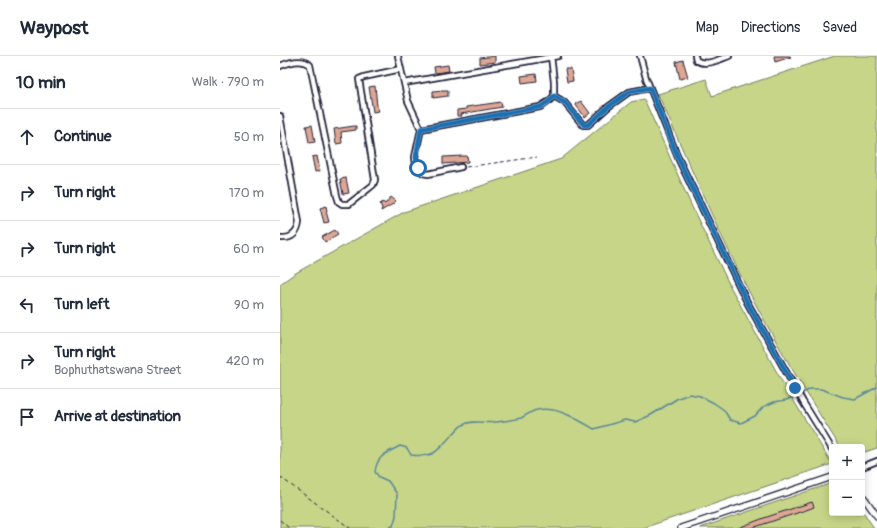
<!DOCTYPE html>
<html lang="en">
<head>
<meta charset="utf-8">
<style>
  body { margin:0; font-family:Pangolin,sans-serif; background:#f2f2f3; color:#1f2937 }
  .controls { position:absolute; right:12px; bottom:12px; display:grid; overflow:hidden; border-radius:4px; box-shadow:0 2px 10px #0003 }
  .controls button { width:36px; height:36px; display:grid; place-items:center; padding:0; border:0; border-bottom:1px solid #e0e1e3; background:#fff; color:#1f2937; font:20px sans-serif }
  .stop { position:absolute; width:12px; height:12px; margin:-9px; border:3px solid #1f6fb2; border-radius:50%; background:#fff }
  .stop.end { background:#1f6fb2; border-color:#fff; box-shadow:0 1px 4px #0008 }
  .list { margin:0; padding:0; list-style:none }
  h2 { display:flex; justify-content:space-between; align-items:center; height:52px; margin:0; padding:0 16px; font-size:17px }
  h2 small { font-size:13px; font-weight:400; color:#747a83 }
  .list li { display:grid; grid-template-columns:26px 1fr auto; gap:12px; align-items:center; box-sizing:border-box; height:56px; padding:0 16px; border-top:1px solid #e0e1e3 }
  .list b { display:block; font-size:15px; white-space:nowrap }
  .list p { margin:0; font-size:13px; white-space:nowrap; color:#747a83 }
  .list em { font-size:13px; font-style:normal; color:#747a83 }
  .icon { flex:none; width:22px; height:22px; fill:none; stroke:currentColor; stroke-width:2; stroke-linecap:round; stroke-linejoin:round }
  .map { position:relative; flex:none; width:597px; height:472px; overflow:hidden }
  header { display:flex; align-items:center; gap:24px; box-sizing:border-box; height:56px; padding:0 20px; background:#fff; border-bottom:1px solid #e0e1e3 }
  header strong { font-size:19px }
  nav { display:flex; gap:22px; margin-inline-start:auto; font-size:14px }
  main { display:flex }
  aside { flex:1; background:#fff }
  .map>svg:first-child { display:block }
  .green { fill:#c7d588; stroke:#747c62 }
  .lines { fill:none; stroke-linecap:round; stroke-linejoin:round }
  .stream { stroke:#59879b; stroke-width:1.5 }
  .building { fill:#dda793; stroke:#22223b }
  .minor-casing { stroke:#22223b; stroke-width:8 }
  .tertiary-casing { stroke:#22223b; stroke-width:8 }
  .path { stroke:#22223b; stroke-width:1; stroke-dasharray:4 3; stroke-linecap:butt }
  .minor { stroke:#fff; stroke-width:4.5 }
  .tertiary { stroke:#fff; stroke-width:5.5 }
  .route { stroke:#1f6fb2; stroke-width:5 }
</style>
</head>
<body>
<header>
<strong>Waypost</strong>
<nav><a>Map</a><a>Directions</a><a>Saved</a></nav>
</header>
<main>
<aside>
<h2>10 min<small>Walk · 790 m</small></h2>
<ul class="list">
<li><svg class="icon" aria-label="ahead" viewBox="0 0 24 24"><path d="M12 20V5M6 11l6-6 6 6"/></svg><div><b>Continue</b></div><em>50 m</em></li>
<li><svg class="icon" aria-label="right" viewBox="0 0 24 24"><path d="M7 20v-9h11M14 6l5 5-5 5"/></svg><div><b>Turn right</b></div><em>170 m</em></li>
<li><svg class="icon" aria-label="right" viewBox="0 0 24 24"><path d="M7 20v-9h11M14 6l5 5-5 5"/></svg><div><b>Turn right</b></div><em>60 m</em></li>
<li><svg class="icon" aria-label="left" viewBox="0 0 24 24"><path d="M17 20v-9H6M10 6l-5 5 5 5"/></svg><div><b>Turn left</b></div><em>90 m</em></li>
<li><svg class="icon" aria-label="right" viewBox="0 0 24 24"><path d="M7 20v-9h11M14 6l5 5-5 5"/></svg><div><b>Turn right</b><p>Bophuthatswana Street</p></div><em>420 m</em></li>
<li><svg class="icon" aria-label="arrive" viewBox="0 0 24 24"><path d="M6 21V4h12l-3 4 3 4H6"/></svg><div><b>Arrive at destination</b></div></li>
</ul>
</aside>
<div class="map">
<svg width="597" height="472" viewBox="0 0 597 472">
  <rect width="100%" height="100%" fill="#fff"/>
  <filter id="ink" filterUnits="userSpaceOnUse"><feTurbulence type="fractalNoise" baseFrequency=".025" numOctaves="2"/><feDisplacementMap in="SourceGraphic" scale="8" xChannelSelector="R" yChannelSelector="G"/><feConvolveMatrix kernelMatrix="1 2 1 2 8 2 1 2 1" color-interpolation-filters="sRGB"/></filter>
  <g filter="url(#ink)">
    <path class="green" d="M555,0h42v392l-15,5v-6h-22c-34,-54 -67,-108 -96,-165 -31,-62 -58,-125 -86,-188l48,-15 6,17z
      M364,43l48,108 39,81 49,90 52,86 -189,64h-363v-244l14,-10 110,-62 157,-53 70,-57z
      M552,427v30h30v-3l12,18h-174z"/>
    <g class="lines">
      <path class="stream" d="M520,338l11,-5h10l22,8 12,2 22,-12
        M107,472l6,-2 3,-10 1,-22 -9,-13 -9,-4 -4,-5c2,-17 12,-19 25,-26l7,2 4,7c28,3 26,-6 43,-22 3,-3 6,-7 9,-8 10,-6 23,-1 33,-3 8,-1 17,-2 25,-4 5,-2 10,-7 16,-8 20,-4 40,9 57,19l31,-9 10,2 16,-7 27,-17 12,-4 10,2 14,7 10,7 6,10 11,3 14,-7 8,-9 11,-5 12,-2 11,-5"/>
    </g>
    <path class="building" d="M215,0v6l-15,2v-6z
      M494,0h16l1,1 -16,5z
      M403,4l5,17 -8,2 -4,-17z
      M168,9l1,6 -14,2 -1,-6z
      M285,13h6l2,12 -6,1z
      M256,18l1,7 -15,2 -1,-7z
      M95,30l2,20 2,5 -6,1 -4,-25z
      M163,34h5v6l-15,2v-7z
      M301,45l9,12 -5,4 -10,-13z
      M221,46l1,5 -41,7 1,2h-5v-6l9,-1v-2z
      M32,69l3,17 -6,1 -3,-17z
      M74,70h2v4l-15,2 1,11 -6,1 -2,-15z
      M37,100l3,15 -5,1 -3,-15z
      M183,100h4l1,6 -25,2v-7z
      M66,122l3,15 -6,1 -3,-15z
      M111,141l5,4 -3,3 -12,7 1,-3 -2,-4 3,-2 2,2z
      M46,150l1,5h-1l3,11 -5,1 -4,-15z
      M55,174l3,4 -13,8 -3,-5z
      M532,446l2,5 -5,2 -57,19h-14l26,-10z"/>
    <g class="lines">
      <g class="minor-casing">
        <path id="minor" d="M118,0l10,45 13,28 -6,28 1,8 7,8 5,1 33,-7
          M360,0l6,22 33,82 68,142 56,100 29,47
          M415,0l1,4c9,7 24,-1 33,-4
          M0,10c9,-4 22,-8 30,-1l27,131 2,6 3,2h7l19,-15 5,-4 2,-5 -16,-101 5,-2 37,-8
          M124,27l154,-27
          M274,40l10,6 19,23h5l20,-18 21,-15 21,-4
          M0,60l19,106c-1,11 -7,17 -19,16
          M141,73l119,-22 8,-5 6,-6v-14l-3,-26
          M582,411l15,-6"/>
      </g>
      <g class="tertiary-casing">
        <path id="tertiary" d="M582,439l15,21
          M401,472l151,-51"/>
      </g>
      <path class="path" d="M186,111l71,-10
        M0,421l70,51
        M0,464l9,8"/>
      <use href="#minor" class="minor"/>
      <use href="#tertiary" class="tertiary"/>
    </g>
  </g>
  <g class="lines" filter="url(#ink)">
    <path class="route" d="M138,112l-2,-11 5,-28 119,-22 8,-5 6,-6 10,6 20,23h4l20,-18 21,-15 21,-4 29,72 68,142 48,86"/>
  </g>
</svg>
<div class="controls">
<button>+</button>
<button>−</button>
</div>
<div class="stop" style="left:138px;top:112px"></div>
<div class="stop end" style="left:515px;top:332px"></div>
</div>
</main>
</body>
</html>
